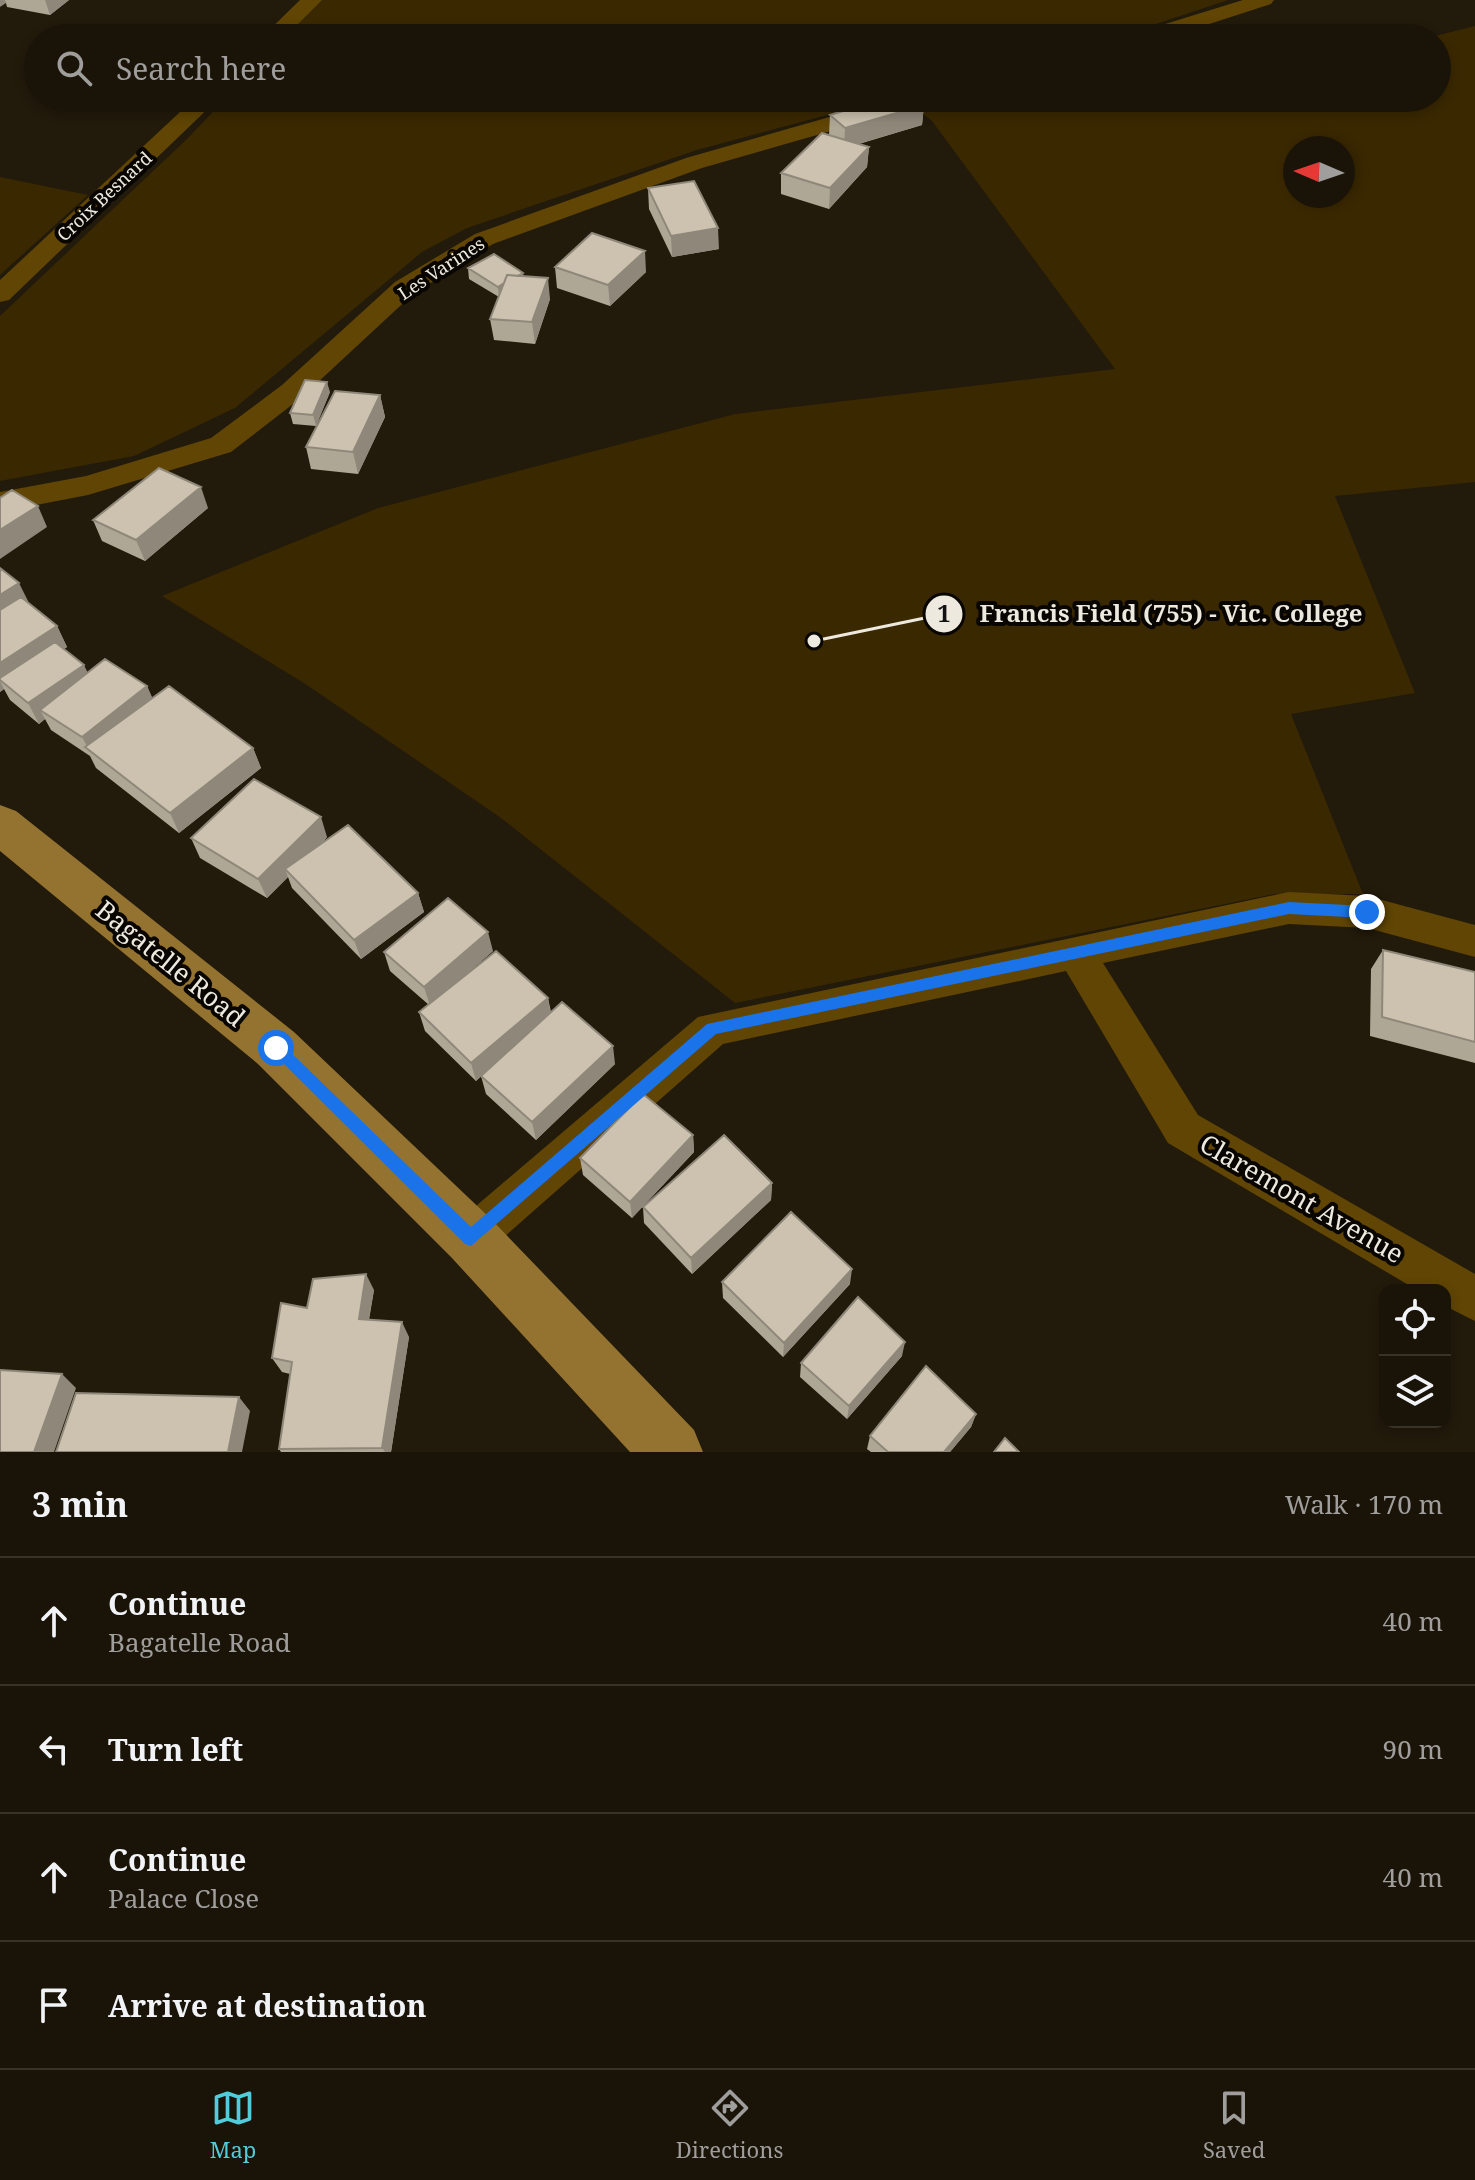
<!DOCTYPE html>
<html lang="en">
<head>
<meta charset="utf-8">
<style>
  body { margin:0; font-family:"Noto Serif",serif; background:#272116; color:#f1f3f6 }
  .controls { position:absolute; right:24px; bottom:24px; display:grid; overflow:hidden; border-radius:16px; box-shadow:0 4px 12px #0003 }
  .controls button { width:72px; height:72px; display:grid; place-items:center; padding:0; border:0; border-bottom:2px solid #383329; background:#1a1408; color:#f1f3f6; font:40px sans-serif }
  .compass { position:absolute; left:1283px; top:136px; width:72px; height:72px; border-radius:50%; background:#1a1408; box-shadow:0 4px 12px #0003; rotate:272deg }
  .stop { position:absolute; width:24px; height:24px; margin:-18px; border:6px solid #1a73e8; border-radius:50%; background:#fff }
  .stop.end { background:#1a73e8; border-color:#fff; box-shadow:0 2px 8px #0008 }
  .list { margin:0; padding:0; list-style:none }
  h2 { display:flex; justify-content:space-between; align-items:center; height:104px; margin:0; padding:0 32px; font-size:34px }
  h2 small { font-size:26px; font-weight:400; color:#9f9e9c }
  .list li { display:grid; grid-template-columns:52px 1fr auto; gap:24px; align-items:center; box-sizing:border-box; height:128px; padding:0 32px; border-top:2px solid #383329 }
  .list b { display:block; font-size:30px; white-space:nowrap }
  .list p { margin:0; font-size:26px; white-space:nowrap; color:#9f9e9c }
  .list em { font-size:26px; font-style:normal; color:#9f9e9c }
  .icon { flex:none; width:44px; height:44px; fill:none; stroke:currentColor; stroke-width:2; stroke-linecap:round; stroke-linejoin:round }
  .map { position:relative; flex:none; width:1475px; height:1452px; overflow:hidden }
  .search { position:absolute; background:#1a1408; box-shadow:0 4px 12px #0003; left:24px; right:24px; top:24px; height:88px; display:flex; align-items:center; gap:20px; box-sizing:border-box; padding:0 28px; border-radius:44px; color:#9f9e9c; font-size:30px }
  .sheet { height:616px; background:#1a1408 }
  nav { display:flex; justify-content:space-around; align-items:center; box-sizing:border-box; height:112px; border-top:2px solid #383329; background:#1a1408; font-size:22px; color:#9f9e9c }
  nav a { display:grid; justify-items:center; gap:4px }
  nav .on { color:#52cbda }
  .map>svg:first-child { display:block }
  .green { fill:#3a2800; fill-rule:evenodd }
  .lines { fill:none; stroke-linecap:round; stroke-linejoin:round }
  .street { fill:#604504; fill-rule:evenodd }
  .primary { fill:#947331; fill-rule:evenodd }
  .wall { fill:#afa796 }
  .shaded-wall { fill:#8f887a }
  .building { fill:#ccc2af; stroke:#8f887a; stroke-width:2 }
  .route { fill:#1a73e8 }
  .labels { text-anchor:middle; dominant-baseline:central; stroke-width:8; stroke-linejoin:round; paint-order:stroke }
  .far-street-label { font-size:18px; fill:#eee9df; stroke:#090602 }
  .near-street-label { font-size:26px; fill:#eee9df; stroke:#090602 }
  .leader { fill:none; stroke:#eee9df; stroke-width:3 }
  .callout-dot { fill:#eee9df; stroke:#090602; stroke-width:3 }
  .mark-label { font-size:24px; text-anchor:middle; font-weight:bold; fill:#111 }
  .callout-label { font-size:24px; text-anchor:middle; font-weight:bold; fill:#eee9df; stroke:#090602; stroke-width:8; stroke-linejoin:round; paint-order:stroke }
</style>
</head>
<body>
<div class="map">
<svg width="1475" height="1452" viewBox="0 0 1475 1452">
  <rect width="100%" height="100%" fill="#221a0b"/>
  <path class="green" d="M319,0h909l-114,38h-831z
    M1475,26v456l-140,14 80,197 -124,21 72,180h-89l-539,109 -234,-185 -194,-133 -145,-89 216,-88 357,-94 380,-45 -183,-248 -19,-15 31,-8h493v-60h-10zM1295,148h48v48h-48z
    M226,98h664l-193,52 -230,78 -45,24 -187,156 -101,48 -134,25v-165l188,-178z
    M0,177l88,18 -88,80z"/>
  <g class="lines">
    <path class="street" d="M300,0h22l-38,38h-23z
      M1243,0h31l-3,4 -105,34h-33l3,-5z
      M195,98h24l-210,202 -9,2v-22z
      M896,98h36l-3,5 -227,65 -209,76 -80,50 -111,103 -71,55 -143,43 -88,17v-20l86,-16 125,-38 71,-53 113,-103 80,-48 211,-76z
      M1289,892l78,4 108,29v32l-108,-29 -78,-4 -186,39 95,152 277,159v47l-30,-15v-16h-28l-249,-147 -102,-172 -343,73 -237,209 -15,6 -15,-6 -7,-15 7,-15 242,-206z"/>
    <path class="primary" d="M0,805l16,6 278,221 197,187 203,211 9,22h-73l-179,-195 -193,-193 -258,-213z"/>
  </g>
  <path class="wall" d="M0,0h69l-19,15 -43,-8 -1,-4z
    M924,105l-2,20 -63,19 10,3 -2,20 -38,42 -48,-15v-21l48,-38 1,-20z
    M648,188l71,61 -47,8 -23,-48z
    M555,267l91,5 -36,34 -53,-18z
    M468,268l56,8 26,23 -15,45 -41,-4 -4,-21 9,-22 -30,-18z
    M330,392l-14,34 -23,-2 -3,-11z
    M380,395l5,22 -27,57 -47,-5 -5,-22z
    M208,508l-63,53 -43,-20 -9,-21z
    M0,568l30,37 27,21 10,21 -3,2 23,24 60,13 5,12 101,50 8,20 -82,65 -83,-65 -6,-12 -39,-26 -6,-11 -6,5 -29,-24 -6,-11 -4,3z
    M327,837l-5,6 96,50 6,19 -63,47 -69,-71 -4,-11 -21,21 -67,-40 -9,-20z
    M1383,950l92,22v91l-105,-27 1,-67z
    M493,951l-36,31 91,16 3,14 64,52 -79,76 -50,-46 -5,-18 -5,5 -51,-50 -6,-19 10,-7 -39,-34 -6,-19z
    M693,1135l1,17 -62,66 -49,-43 -3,-17z
    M772,1183l-1,17 -79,74 -48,-51 -1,-16z
    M722,1282l128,2 -67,73 -60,-59z
    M374,1290l-5,30 40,17 -18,115h-110l-2,-3 11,-75 -8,-2 -10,-14 35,-50z
    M902,1356l-55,63 -47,-42 1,-14z
    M976,1414l-5,13 -21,25h-79l-4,-3 3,-13z"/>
  <path class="shaded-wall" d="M0,0h5l1,3 -6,4z
    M45,0h24l-19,15z
    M924,105l-2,20 -78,23 1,-20z
    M869,147l-2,20 -38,42 1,-21z
    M718,228l1,21 -47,8 -1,-21z
    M645,251l1,21 -36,34 -2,-21z
    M523,273l2,10 -26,15 -1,-11z
    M548,278l2,21 -15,45 -3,-22z
    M327,382l3,10 -14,34 -3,-11z
    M380,395l5,22 -27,57 -5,-22z
    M201,487l7,21 -63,53 -9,-21z
    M38,506l9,21 -47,32v-29z
    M19,583l11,22 -30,18v-28z
    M57,626l10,21 -59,39 -8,-6v-17z
    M84,665l10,21 -54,24 5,9 -6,5 -11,-21z
    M0,681l4,8 -4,3z
    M147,686l9,20 -67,44 -7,-13z
    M253,748l8,20 -82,65 -9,-20z
    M321,817l6,20 -37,38 -5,-6 3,8 -21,21 -9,-19z
    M418,893l6,19 -63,47 -7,-19z
    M488,932l5,19 -63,55 -6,-19z
    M548,998l3,19 -75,64 -5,-18z
    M613,1046l2,18 -79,76 -4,-18z
    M693,1135l1,17 -62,66 -2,-16z
    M772,1183l-1,17 -79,74 -1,-16z
    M852,1269l-2,15 -67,73 1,-14z
    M366,1274l8,16 -8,44 -7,-15z
    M402,1322l7,15 -18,115h-6l-3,-4z
    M905,1342l-3,14 -55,63 2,-13z
    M62,1374l14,14 -22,64h-20z
    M239,1397l11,14 -8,41h-14z
    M976,1414l-5,13 -21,25h-6z"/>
  <path class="building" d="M886,98h30l8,7 -79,23 -15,-13z
    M822,133l47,14 -39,41 -49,-15z
    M694,181l24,47 -47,8 -23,-48z
    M592,233l53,18 -37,34 -53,-18z
    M494,254l29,19 -5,3 -11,-1 -3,8 -6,4 -30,-19z
    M507,275l41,3 -16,44 -42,-3z
    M305,380l22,2 -14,33 -23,-2z
    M335,391l45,4 -27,57 -47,-5z
    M159,468l42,19 -65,53 -43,-20z
    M12,490l26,16 -38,24v-32z
    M0,568l19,15 -19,12z
    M21,597l36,29 -57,37v-53z
    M55,642l29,23 -56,38 -28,-23v-2z
    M105,659l42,27 -65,51 -42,-27z
    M169,686l84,62 -83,65 -85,-66z
    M254,779l67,38 -63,62 -67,-41z
    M348,825l70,68 -64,47 -69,-71z
    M448,898l40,34 -64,55 -40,-35z
    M1383,950l92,22v70l-93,-25z
    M496,951l52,47 -77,65 -52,-51z
    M562,1002l51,44 -81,76 -51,-46z
    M643,1094l50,41 -63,67 -50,-44z
    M724,1135l48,48 -81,75 -48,-51z
    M791,1212l61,57 -68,74 -62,-61z
    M366,1274l-7,45 43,3 -20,126 -103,1 13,-87 -20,-4 9,-55 26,5 6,-29z
    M858,1297l47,45 -56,64 -48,-43z
    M926,1366l50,48 -32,38h-56l-18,-16z
    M0,1370l62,4 -28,78h-34z
    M76,1393l163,4 -11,55h-172z
    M1005,1438l14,14h-25z"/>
  <path class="route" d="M1289,902l78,4 7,6 -7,6 -78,-4 -573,120 -245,212 -6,-2 -197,-196 3,-5h10l190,184 236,-203z"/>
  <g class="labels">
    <g class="far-street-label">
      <text transform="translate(104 196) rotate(-43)">Croix Besnard</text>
      <text transform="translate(441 268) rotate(-33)">Les Varines</text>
    </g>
    <g class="near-street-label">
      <text transform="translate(171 963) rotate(39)">Bagatelle Road</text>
      <text transform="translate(1302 1198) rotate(30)">Claremont Avenue</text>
    </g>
  </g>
  <path class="leader" d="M814 641L944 614"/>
  <g class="callout-dot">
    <circle cx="814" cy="641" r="8"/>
    <circle cx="944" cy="614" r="20"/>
  </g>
  <g class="mark-label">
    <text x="944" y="622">1</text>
  </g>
  <g class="callout-label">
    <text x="1171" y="622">Francis Field (755) - Vic. College</text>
  </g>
</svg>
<div class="controls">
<button><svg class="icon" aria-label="locate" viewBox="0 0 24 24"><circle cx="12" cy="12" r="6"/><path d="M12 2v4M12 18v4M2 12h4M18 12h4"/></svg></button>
<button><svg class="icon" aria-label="layers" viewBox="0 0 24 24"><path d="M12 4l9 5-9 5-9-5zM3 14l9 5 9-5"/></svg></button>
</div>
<svg class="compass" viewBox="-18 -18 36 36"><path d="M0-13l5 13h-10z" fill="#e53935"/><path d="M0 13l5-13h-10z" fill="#9f9e9c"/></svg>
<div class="stop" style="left:276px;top:1048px"></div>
<div class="stop end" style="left:1367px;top:912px"></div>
<div class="search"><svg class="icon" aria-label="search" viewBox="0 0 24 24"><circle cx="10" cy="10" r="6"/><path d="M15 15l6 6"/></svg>Search here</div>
</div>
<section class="sheet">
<h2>3 min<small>Walk · 170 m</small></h2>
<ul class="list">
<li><svg class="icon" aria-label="ahead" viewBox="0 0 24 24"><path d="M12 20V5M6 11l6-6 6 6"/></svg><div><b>Continue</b><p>Bagatelle Road</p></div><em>40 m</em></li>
<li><svg class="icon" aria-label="left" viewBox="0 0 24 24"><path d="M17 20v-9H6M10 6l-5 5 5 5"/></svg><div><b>Turn left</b></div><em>90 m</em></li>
<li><svg class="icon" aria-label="ahead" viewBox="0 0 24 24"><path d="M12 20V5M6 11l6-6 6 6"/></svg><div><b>Continue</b><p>Palace Close</p></div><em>40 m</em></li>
<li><svg class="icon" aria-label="arrive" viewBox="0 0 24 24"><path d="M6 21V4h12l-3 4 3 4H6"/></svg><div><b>Arrive at destination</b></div></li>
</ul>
</section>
<nav>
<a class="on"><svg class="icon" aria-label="map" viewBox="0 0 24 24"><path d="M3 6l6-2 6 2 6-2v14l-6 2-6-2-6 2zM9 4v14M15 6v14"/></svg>Map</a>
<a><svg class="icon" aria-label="directions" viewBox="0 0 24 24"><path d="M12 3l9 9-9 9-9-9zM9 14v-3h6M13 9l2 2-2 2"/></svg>Directions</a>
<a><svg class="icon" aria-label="saved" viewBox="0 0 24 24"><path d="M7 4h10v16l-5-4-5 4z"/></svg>Saved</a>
</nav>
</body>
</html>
